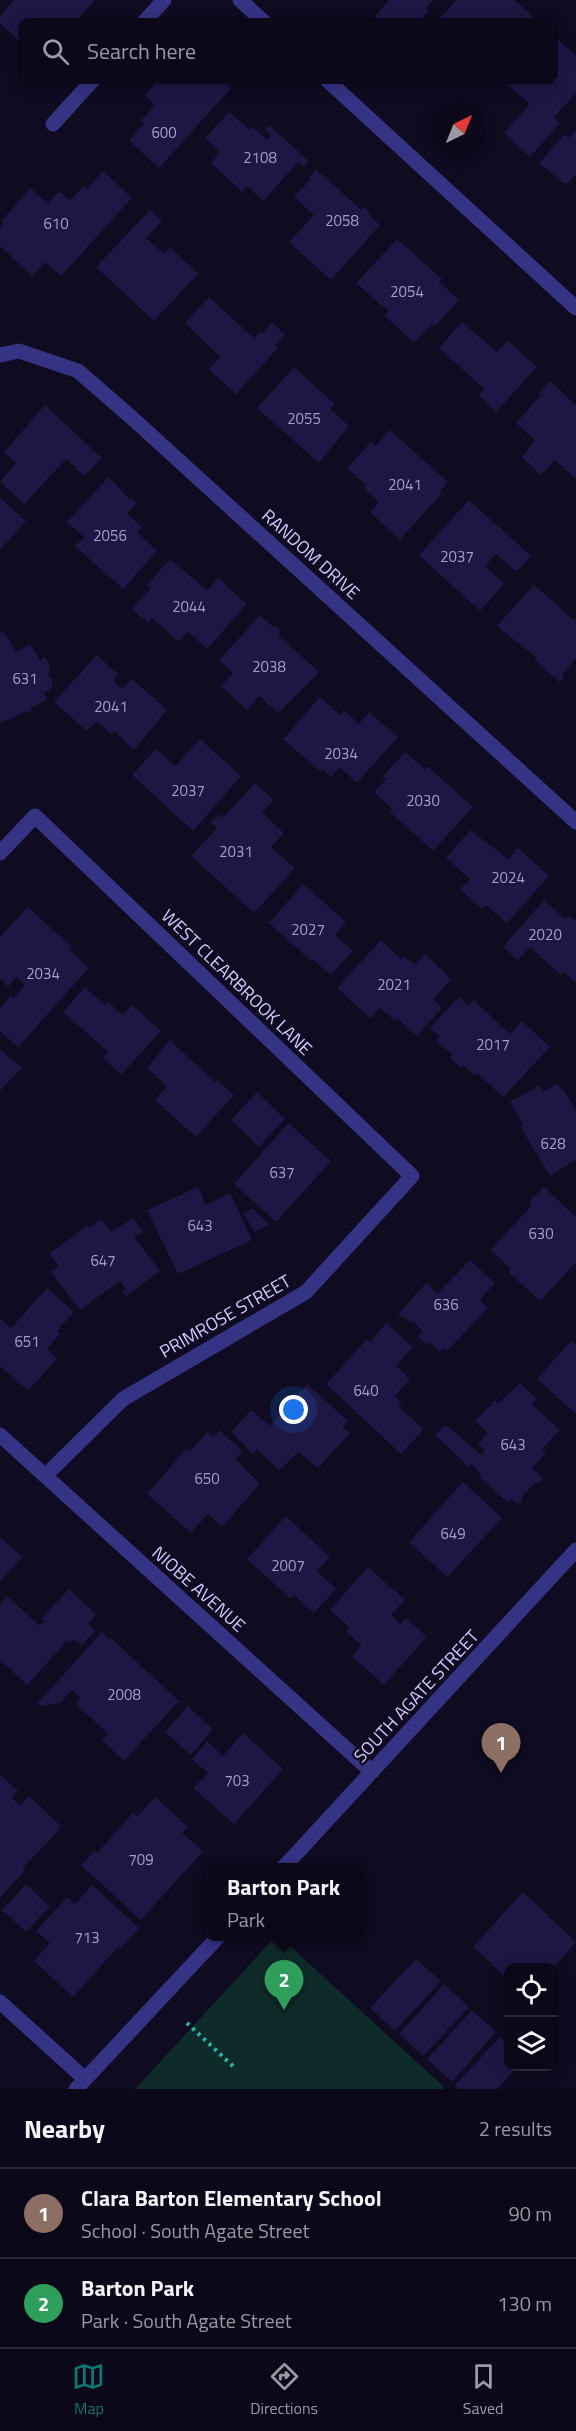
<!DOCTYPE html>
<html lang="en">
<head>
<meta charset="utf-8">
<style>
  body { margin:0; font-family:"Titillium Web",sans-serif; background:#191626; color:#f1f3f6 }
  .controls { position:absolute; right:18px; bottom:18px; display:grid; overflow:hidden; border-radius:12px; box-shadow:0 3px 15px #0003 }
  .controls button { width:54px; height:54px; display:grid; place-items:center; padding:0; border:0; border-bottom:2px solid #2b2938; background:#0b0819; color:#f1f3f6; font:30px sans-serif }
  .compass { position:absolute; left:432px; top:102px; width:54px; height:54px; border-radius:50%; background:#0b0819; box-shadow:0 3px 15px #0003; rotate:43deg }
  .you { position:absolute; left:294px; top:1410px; width:21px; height:21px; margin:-15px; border:4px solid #fff; border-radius:50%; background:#1a73e8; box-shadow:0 0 0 9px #1a73e833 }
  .badge { display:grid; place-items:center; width:39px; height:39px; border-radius:50%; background:#0f766e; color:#fff; font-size:20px; font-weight:700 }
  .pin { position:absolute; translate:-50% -50px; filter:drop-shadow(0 2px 3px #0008) }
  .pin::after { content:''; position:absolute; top:32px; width:21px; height:18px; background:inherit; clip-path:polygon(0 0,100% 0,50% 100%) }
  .popup { position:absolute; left:204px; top:1863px; width:159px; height:78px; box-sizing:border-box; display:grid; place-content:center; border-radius:12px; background:#0b0819; filter:drop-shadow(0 2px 4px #0005); font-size:20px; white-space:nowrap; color:#9a9aa2 }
  .popup b { font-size:22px; color:#f1f3f6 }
  .popup::after { content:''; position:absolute; left:50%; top:100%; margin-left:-12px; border:12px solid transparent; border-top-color:#0b0819 }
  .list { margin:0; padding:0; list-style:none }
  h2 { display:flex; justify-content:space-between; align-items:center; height:78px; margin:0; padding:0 24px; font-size:26px }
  h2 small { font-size:20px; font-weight:400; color:#9a9aa2 }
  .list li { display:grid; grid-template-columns:39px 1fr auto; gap:18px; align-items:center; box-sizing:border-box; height:90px; padding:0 24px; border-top:2px solid #2b2938 }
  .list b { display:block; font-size:22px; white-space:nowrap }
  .list p { margin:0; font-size:20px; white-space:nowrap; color:#9a9aa2 }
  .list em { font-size:20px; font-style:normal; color:#9a9aa2 }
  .icon { flex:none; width:33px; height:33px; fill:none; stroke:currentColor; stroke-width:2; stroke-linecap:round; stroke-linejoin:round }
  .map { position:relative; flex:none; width:576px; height:2089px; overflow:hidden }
  .search { position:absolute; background:#0b0819; box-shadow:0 3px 15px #0003; left:18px; right:18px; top:18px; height:66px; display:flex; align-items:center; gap:15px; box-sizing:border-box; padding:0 21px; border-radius:12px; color:#9a9aa2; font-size:22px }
  .sheet { height:258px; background:#0b0819 }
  nav { display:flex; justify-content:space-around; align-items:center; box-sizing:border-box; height:84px; border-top:2px solid #2b2938; background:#0b0819; font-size:16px; color:#9a9aa2 }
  nav a { display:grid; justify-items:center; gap:3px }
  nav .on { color:#0f766e }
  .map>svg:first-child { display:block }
  .green { fill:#0e2b2a }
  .building { fill:#1f1643 }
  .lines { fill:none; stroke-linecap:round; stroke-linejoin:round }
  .path { stroke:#26b8ae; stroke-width:4; stroke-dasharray:3 4.5; stroke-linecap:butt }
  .minor { stroke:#353383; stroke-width:15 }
  .labels { text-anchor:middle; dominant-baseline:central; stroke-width:5; stroke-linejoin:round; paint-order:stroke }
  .number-label { font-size:15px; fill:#a49ed0 }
  .street-label { font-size:18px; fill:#d0cbff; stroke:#0f0b21 }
</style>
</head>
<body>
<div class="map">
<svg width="576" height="2089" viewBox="0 0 576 2089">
  <rect width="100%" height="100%" fill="#0f0b21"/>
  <path class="green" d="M275,1937h5l163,149v3h-308z"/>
  <path class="building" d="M14,0h81l-20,22h-10l-5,-4 -5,4h-33v22l-22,-21v-7z
    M389,0h44l-7,8 3,3 -11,11h-36l-7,-6z
    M457,0h58l20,19 -3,3h-91l-3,-2z
    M554,36l22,20v37l-22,24 6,6 -30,34 -26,-24 26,-29 -27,-24h51z
    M159,80h62l10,8 -72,80 -30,-27 15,-18 -3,-3 14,-15 -10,-10z
    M229,112l21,18 3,-3 14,13 4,-5 -6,-5 4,-5 40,36 -5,6 -6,-5 -35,39 -16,-15 -5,6 -31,-29 9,-11 -15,-14z
    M576,130v44l-10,11 -27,-22 26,-29 4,4z
    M316,169l45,41 3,-3 6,6 -1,2 11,10 -49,55 -42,-38 25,-27 -20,-18 17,-18 -2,-2z
    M103,171l29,27 -71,78 -16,-14 -13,14 -32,-30v-18l4,-4 -3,-3 30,-33 17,16 11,-13 11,10 13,-15 4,3z
    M150,210l12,11 -16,17 18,16 6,-7 28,27 -44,47 -58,-54z
    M397,239l45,40 -3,3 20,18 -24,26 -3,-2 -18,19 -30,-28 4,-4 -32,-28z
    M209,297l45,41 6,-6 2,2 10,-12 13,13 -10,10 3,3 -42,46 -27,-25 11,-12 -35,-34z
    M462,322l35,30 11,-11 29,26 -41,45 -17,-17 5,-6 -45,-41z
    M294,367l41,37 -4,5 18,17 -30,37 -62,-55z
    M550,381l26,24v74l-21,-19 -14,15 -19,-18 13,-17 -19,-17 25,-28 -2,-2z
    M45,405l57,53 -18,18 -18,-17 -42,45 -24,-22 16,-19 -12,-11z
    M390,430l58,52 -8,9 2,2 -42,47 -30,-28 9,-10 -15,-14 2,-3 -19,-17 24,-26 4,4z
    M109,477l20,22 2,-1 6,5 -10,10 15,14 -5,5 20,19 -34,38 -48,-43 9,-9 -17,-15z
    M0,498l26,23 -26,29z
    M469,500l62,56 -15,16 -20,-18 -11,12 19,18 -24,27 -61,-56z
    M170,559l37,31 11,-12 29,26 -40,45 -19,-17 -9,10 -27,-24 -4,5 -16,-14 19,-21 -4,-3z
    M534,585l40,35 2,-2v41l-13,15 2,2 -6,6 -24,-22 2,-2 -40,-32z
    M260,615l13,12 2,-2 6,6 -3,4 41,37 -41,41 -19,-17 -12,14 -26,-24 12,-13 -14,-13z
    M0,632l5,1 11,19 14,-8 10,16 5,-3 5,10 -2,7 5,8 -3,8 -6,3 3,6 -16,9 1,2 -5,3 -1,-2 -18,10 -2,-2 -6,4z
    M97,655l21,19 -5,6 9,9 10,-10 35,31 -33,40 -20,-19 -3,3 -14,-13 -10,10 -33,-29z
    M320,697l20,18 4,-5 15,14 10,-12 29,25 -41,46 -18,-16 -8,10 -8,-8 -2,3 -38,-33z
    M200,739l41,37 -48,55 -61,-56 24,-26 19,17z
    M405,752l20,17 2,-3 46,41 -40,44 -44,-40 3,-2 -18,-17 12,-13 -3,-3z
    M255,783l19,17 -12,12 22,21 -13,14 24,21 -41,45 -63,-57 26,-28 -6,-6 8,-8 4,4z
    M470,830l38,29 10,-11 31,28 -42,47 -21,-18 -4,4 -22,-20 10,-10 -24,-21z
    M303,884l43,38 -11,13 18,16 -22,24 -19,-16 -1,2 -42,-38z
    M544,900l21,19 4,-4 7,6v62l-12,-11 -3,3 -31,-28 -12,13 -15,-13z
    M28,907l44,40 -3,3 20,18 -71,79 -18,-16v-23l11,-12 2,3 12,-14 -9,-8 -8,10 -8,-8v-42z
    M381,940l20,19 3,-3 11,9 10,-11 26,25 -18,20 9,9 -25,28 -20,-18 -2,3 -15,-13 -10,10 -33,-30z
    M85,987l20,18 3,-3 15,13 9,-10 29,26 -40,44 -18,-17 5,-6 -45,-40z
    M459,997l9,9 6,-6 36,34 12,-13 28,26 -47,50 -26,-24 -2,3 -12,-11 -2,3 -11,-11 2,-2 -16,-15 4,-3 -10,-9z
    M170,1040l45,42 2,-2 17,15 -38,42 -41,-37 12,-14 -20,-18z
    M0,1050l22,17 -22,24z
    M557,1083l4,7 2,-1 13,21v50l-26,16 -30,-50 3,-2 -13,-22 29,-17 4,7z
    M257,1092l28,27 -26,28 -28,-27z
    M288,1123l43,38 -55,61 -42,-38z
    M198,1187l8,18 24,-12 22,47 -74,34 -31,-64z
    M544,1187l32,30v45l-36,39 -32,-29 3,-3 -20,-19 41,-45 -3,-3z
    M252,1208l17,16 -14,8 -12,-19z
    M133,1218l10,13 -9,6 26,34 -34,25 -4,-5 4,-2 -6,-8 -40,29 -29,-38 8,-6 -10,-12 39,-29 2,2 11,-8 10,13z
    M470,1260l25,23 -15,17 8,8 -40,42 -5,-1 -3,3 -11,-10 -2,3 -9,-8 5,-6 -11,-10 -1,2 -13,-9 29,-32 10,12z
    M47,1288l27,24 -17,19 3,3 -13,15 10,10 -29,32 -28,-25v-48l11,10z
    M386,1323l27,24 -17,19 14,13 -15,17 7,6 -4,4 26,23 -23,25 -75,-70 41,-45 3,3z
    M571,1341l5,4v69l-39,-35z
    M520,1383l17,16 -5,5 28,26 -18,19 4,4 -14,15 11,10 -5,6 -2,-2 -15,16 2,2 -5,5 -7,-6 -3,4 -28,-26 2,-2 -11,-11 -2,3 -34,-32 8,-9 6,1 32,28 4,-5 -7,-6 10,-11 -13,-12 20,-21 3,4z
    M307,1384l41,37 -5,6 7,6 -32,35 -19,-16 -20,18 -22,-21 -4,5 -22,-22 20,-22 19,16z
    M219,1430l24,21 -8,8 25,25 -38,43 -14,-13 -17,19 -44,-39 40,-46 3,3 18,-19 5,5z
    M463,1482l39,36 -55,59 -38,-35z
    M286,1516l44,41 -13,14 19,18 -22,24 -20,-18 -3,4 -44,-40z
    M0,1537l22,20 -22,25z
    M368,1567l37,33 -14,15 9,9 6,-6 21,19 -43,48 -32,-29 9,-11 -15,-14 3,-4 -19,-17z
    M69,1589l27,25 -8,10 7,7 -13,14 -8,-6 -4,4 -3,-2 -40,44 -27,-25v-56l7,-8 33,30 5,-6 -3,-2z
    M102,1632l7,7 2,-1 68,63 -55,60 -22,-21 6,-6 -32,-30 5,-6 -9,-8 -12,13 -20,3 -3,-2z
    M188,1706l25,23 -22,26 -26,-23z
    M243,1733l40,36 -49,55 -41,-36 15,-15 -16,-14 15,-18 16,15z
    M0,1774l18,17 -6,7 8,7 9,-9 32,30 -2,2 1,1 -37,39 2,2 -25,28z
    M155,1797l33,30 -6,6 21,18 -62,69 -60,-55 13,-14 3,2 36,-40 4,4z
    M26,1884l24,23 -24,25 -24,-22z
    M92,1885l47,43 -19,21 -2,-2 -45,50 -39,-36 16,-18 -14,-12 31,-34 8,7z
    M523,1892l53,50 -23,26h-45v11l-35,-32z
    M416,1959l25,22 -46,50 -25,-23z
    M444,1984l25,23 -46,49 -24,-22z
    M472,2010l24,22 -44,50 -25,-23z
    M500,2037l8,7v22h10l-21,23h-38l-4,-4z"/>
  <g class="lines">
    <path class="path" d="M187,2023l49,46"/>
    <path class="minor" d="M240,0l24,22
      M144,22l20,-22
      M327,80l249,228
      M53,124l40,-44
      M0,355l19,-4 59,20 53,46 445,405
      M0,853l35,-37 377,360 -106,116 -183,107 -78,77
      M0,1435l372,337
      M283,1868l293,-318
      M0,2002l85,77
      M76,2089l143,-153"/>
  </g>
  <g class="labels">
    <g class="number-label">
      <text x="164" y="132">600</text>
      <text x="260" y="157">2108</text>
      <text x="342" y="220">2058</text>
      <text x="56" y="223">610</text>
      <text x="407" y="291">2054</text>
      <text x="304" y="418">2055</text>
      <text x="405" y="484">2041</text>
      <text x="110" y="535">2056</text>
      <text x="457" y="556">2037</text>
      <text x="189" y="606">2044</text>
      <text x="269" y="666">2038</text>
      <text x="25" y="678">631</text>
      <text x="111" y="706">2041</text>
      <text x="341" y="753">2034</text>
      <text x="188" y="790">2037</text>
      <text x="423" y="800">2030</text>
      <text x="236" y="851">2031</text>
      <text x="508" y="877">2024</text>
      <text x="308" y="929">2027</text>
      <text x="545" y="934">2020</text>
      <text x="43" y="973">2034</text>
      <text x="394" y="984">2021</text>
      <text x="493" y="1044">2017</text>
      <text x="553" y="1143">628</text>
      <text x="282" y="1172">637</text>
      <text x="200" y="1225">643</text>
      <text x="541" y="1233">630</text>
      <text x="103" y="1260">647</text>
      <text x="446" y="1304">636</text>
      <text x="27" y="1341">651</text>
      <text x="366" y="1390">640</text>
      <text x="513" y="1444">643</text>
      <text x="207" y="1478">650</text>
      <text x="453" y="1533">649</text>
      <text x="288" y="1565">2007</text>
      <text x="124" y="1694">2008</text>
      <text x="237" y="1780">703</text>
      <text x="141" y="1859">709</text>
      <text x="87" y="1937">713</text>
    </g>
    <g class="street-label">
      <text transform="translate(311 554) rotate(42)">RANDOM DRIVE</text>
      <text transform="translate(237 982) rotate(44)">WEST CLEARBROOK LANE</text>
      <text transform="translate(225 1316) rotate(-30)">PRIMROSE STREET</text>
      <text transform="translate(199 1589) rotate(42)">NIOBE AVENUE</text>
      <text transform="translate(416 1696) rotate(-47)">SOUTH AGATE STREET</text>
    </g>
  </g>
</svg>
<div class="controls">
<button><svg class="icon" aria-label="locate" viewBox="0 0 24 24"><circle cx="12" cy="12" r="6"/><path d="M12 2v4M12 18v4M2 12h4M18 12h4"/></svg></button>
<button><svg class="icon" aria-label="layers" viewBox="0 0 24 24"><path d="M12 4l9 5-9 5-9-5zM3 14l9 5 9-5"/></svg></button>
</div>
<svg class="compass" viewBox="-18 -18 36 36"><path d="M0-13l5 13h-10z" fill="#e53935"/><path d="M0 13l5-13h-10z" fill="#9a9aa2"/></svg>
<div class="you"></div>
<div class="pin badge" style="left:501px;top:1773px;background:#8d6e63">1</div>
<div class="pin badge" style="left:284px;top:2010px;background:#2e9e5b">2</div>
<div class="popup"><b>Barton Park</b>Park</div>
<div class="search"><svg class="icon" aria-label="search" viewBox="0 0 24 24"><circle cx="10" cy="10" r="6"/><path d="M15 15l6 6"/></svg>Search here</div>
</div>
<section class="sheet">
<h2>Nearby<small>2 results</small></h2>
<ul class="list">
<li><span class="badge" style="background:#8d6e63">1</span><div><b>Clara Barton Elementary School</b><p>School · South Agate Street</p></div><em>90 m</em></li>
<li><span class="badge" style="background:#2e9e5b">2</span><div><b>Barton Park</b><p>Park · South Agate Street</p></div><em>130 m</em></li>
</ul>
</section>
<nav>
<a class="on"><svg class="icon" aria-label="map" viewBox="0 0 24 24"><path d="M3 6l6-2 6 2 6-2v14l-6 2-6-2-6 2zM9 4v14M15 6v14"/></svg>Map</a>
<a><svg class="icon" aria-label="directions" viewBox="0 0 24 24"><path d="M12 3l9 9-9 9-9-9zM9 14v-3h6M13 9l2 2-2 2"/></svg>Directions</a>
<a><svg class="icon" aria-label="saved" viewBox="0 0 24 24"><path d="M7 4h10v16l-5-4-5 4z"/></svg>Saved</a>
</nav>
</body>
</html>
